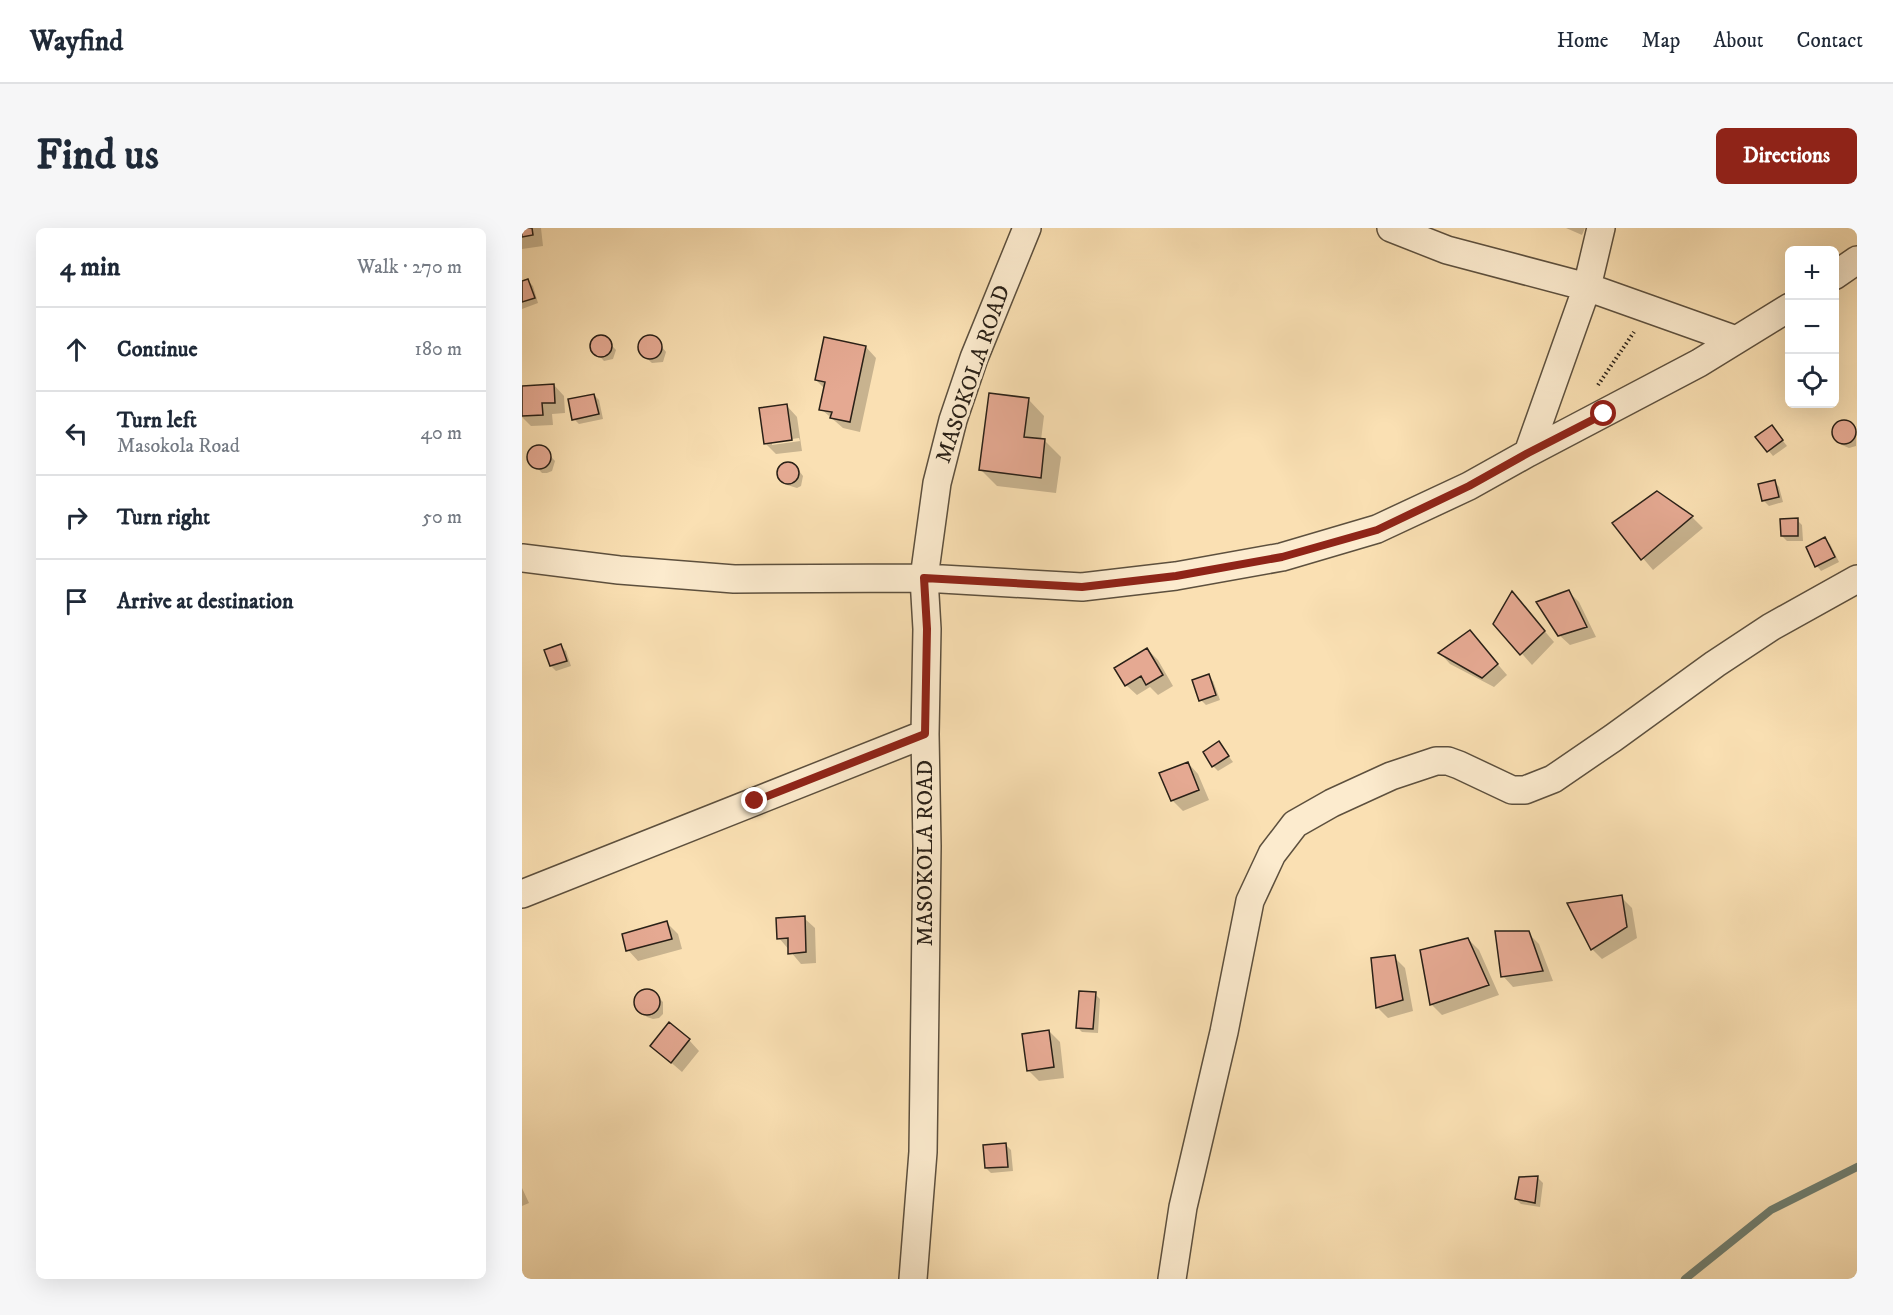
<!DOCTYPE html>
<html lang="en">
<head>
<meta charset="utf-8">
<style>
  body { margin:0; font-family:"IM FELL DW Pica",serif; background:#f6f6f7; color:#1f2937 }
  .controls { position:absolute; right:18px; top:18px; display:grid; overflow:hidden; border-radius:9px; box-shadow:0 6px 24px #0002 }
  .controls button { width:54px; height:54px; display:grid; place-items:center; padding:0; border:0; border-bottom:2px solid #e0e1e3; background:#fff; color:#1f2937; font:30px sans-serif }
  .stop { position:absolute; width:18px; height:18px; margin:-14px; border:4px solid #8f2418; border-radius:50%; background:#fff }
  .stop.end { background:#8f2418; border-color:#fff; box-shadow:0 2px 6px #0008 }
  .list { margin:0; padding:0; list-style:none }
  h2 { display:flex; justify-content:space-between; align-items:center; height:78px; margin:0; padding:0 24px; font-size:26px }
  h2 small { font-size:20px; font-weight:400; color:#747a83 }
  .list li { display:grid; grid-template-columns:39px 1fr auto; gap:18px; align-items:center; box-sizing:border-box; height:84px; padding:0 24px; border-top:2px solid #e0e1e3 }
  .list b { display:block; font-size:22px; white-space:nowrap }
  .list p { margin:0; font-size:20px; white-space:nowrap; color:#747a83 }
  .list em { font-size:20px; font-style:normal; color:#747a83 }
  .icon { flex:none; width:33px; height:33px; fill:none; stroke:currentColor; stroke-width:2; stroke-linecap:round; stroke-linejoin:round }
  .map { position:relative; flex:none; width:1335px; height:1051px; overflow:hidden; border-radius:9px }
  header { display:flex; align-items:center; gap:36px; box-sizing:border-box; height:84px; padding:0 30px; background:#fff; border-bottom:2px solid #e0e1e3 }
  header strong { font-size:28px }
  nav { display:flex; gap:33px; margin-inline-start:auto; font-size:21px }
  .intro { display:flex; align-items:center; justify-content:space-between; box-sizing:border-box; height:144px; padding:0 36px }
  h1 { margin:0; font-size:42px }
  .button { padding:15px 27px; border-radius:9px; background:#8f2418; color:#fff; font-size:21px; font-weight:700 }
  main { display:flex; gap:36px; padding:0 36px }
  aside { flex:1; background:#fff; border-radius:9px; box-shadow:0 6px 24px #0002 }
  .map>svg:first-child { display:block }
  .shadow { fill:#0003; fill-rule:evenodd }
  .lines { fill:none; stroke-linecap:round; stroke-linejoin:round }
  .stream { stroke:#6f7e70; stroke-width:8 }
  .building { fill:#e5a992; stroke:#292017; stroke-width:1.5 }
  .minor-casing { stroke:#5d503e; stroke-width:30 }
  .path { stroke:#292017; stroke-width:4; stroke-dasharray:1.5 3; stroke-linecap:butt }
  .minor { stroke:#fcebce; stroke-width:27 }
  .route { stroke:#8f2418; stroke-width:8 }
  .labels { text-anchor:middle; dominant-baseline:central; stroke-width:6; stroke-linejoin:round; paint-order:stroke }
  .street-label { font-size:22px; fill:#292017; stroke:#fcebce }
</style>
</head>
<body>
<header>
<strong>Wayfind</strong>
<nav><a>Home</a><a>Map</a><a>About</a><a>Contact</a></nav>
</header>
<div class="intro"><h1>Find us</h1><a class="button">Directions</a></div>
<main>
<aside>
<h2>4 min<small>Walk · 270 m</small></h2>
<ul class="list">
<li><svg class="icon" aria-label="ahead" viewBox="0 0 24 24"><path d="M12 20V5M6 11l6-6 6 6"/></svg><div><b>Continue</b></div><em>180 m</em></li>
<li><svg class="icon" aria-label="left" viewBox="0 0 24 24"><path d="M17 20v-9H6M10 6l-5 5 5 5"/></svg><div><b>Turn left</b><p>Masokola Road</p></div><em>40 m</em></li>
<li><svg class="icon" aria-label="right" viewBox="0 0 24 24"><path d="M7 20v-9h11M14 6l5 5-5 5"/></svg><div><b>Turn right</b></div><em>50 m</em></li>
<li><svg class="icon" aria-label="arrive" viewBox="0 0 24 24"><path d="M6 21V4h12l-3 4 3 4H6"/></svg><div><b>Arrive at destination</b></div></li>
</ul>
</aside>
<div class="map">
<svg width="1335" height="1051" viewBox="0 0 1335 1051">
  <rect width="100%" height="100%" fill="#fae0b3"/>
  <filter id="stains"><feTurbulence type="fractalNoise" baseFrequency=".00333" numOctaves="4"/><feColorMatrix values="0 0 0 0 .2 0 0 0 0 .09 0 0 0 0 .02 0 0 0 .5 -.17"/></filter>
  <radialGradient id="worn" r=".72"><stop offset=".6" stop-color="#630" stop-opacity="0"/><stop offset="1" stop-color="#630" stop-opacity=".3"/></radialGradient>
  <path class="shadow" d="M0,0h19l2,18 -21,3z
    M1044,0h19l-3,7z
    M6,53l5,5 5,17 -16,6v-26z
    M77,109h5l12,13 -3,9 -9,2 -12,-13 3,-9z
    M127,109l6,1 11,14 -3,10 -11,1 -10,-9 -1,-11z
    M344,119l10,11 -16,74 -17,-4 -22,-19 4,-20 -9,-9z
    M32,157l10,11 1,17 -13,1 1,11 -22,1 -9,-9v-30z
    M72,167l5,5 4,19 -24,5 -5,-5z
    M506,171l16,17 -3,24 4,1 16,16 -5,36 -59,-7 -16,-16z
    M265,178l10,11 5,34 -26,3 -10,-10zM277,210l1,3 -28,4v-3z
    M1322,194l12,8v16l-7,2 -7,-3 -5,-5 -3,-9 2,-6z
    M1254,204l11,14 -14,10 -15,-18z
    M16,219l5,1 12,13 -3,10 -5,2h-5l-13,-14 4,-9z
    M264,236l10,3 7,9 -2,10 -4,2 -10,-3 -8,-10v-4z
    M1253,254l4,5 4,15 -14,4 -5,-5z
    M1135,265l36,25 10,10 -50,42 -39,-46z
    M1275,292l5,5 1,16h-16l-5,-5z
    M1303,311l5,5 9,18 -18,9 -4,-5z
    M1046,363l11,11 17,35 -26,8 -11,-10z
    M990,365l42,49 -22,23 -37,-42z
    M948,404l37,43 -13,12 -44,-23 -10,-11z
    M39,418l5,5 5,15 -15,5 -5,-5z
    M625,421l11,11 15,26 -15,9 -8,-8 -13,8 -11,-10z
    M686,448l5,5 7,19 -14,5 -5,-5z
    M697,515l14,19 -15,9 -5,-5z
    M666,535l10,11 11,26 -26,11 -11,-11z
    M1099,669l11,11 5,30 -35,21 -10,-10z
    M282,690l11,10 1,35 -15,1 -22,-26z
    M145,695l11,11 4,15 -44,12 -10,-11z
    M1006,705l11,11 14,37 -40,6 -10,-11z
    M946,711l11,11 20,45 -57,20 -11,-11z
    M872,729l11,11 8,43 -25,7 -10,-10z
    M125,762l6,2 10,10v12l-4,4 -6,1 -6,-2 -10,-10v-11z
    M573,766l5,5 -2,34 -16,-1 -5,-5z
    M527,803l11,11 4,36 -25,3 -11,-11z
    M167,812l10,11 -17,21 -30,-26z
    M484,917l5,5 2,21 -22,2 -5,-5z
    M1016,950l5,5 -3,24 -19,-3 -5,-5z
    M0,960l7,15 -7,3z"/>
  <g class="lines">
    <path class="stream" d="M1163,1051l86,-69 86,-43"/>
  </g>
  <path class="building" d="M0,0h10l1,7 -11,2z
    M6,51l7,19 -13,4v-21z
    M68 118a11 11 0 1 1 22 0a11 11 0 1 1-22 0Z
    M116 119a12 12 0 1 1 24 0a12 12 0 1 1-24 0Z
    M302,109l42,9 -16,76 -20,-4 2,-6 -13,-2 6,-28 -10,-2z
    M32,156l1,19h-13l1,12 -21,1v-30z
    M467,165l40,5 -5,39 21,2 -4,39 -62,-8z
    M72,166l5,20 -27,6 -4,-21z
    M265,176l5,36 -28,4 -5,-36z
    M1310 204a12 12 0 1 1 24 0a12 12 0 1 1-24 0Z
    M1250,197l11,15 -16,12 -12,-15z
    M5 229a12 12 0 1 1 24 0a12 12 0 1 1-24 0Z
    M255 245a11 11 0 1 1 22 0a11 11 0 1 1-22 0Z
    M1253,252l4,17 -17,4 -4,-17z
    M1135,263l36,25 -52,44 -29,-37z
    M1276,290v18h-17l-1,-17z
    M1303,309l10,20 -20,10 -9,-20z
    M1047,362l18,37 -29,9 -22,-34z
    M990,363l33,40 -25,24 -27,-31z
    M948,402l28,34 -16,14 -44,-25z
    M39,416l6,17 -17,5 -6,-16z
    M625,420l16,27 -17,10 -5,-9 -16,10 -11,-18z
    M687,446l7,21 -17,6 -7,-21z
    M697,513l10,15 -17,11 -9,-15z
    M666,534l11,28 -28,11 -12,-28z
    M1100,667l5,32 -36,23 -24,-47z
    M283,688l1,36 -18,2v-16l-11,1 -1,-21z
    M145,693l5,18 -46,12 -4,-17z
    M973,703h34l14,40 -42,6z
    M946,710l21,47 -59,20 -10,-55z
    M873,727l8,45 -27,8 -5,-50z
    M112 774a13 13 0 1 1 26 0a13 13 0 1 1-26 0Z
    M557,763l17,1 -3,37 -17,-1z
    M147,794l21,17 -19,24 -21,-17z
    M527,802l5,37 -27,4 -5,-37z
    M484,915l2,24 -23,1 -2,-23z
    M1016,948l-3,27 -20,-4 4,-22z"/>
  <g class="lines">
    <g class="minor-casing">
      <path id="minor" d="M869,0l56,22 140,37 149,53
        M1312,48l23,-16
        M1006,225l59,-166 14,-59
        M0,330l97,12 115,9 190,-1 158,9 94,-11 106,-19 95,-28 92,-43 59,-33 171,-90 91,-56
        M0,666l403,-160
        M391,1051l10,-127 4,-306 -2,-112 2,-105 -3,-51 13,-95 16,-63 21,-62 53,-130
        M650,1051l11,-72 41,-175 26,-131 22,-47 23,-30 37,-21 59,-27 45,-15h12l11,4 53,25h13l28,-11 60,-41 102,-74 56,-37 86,-48"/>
    </g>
    <path class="path" d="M1076,157l36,-53"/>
    <use href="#minor" class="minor"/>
  </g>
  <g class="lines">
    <path class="route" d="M233,573l170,-67 2,-105 -3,-51 158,9 94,-11 106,-19 95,-27 92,-44 59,-33 76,-39"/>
  </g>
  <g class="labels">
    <g class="street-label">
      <text transform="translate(451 146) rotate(-71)">MASOKOLA ROAD</text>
      <text transform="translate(403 625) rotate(-90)">MASOKOLA ROAD</text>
    </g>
  </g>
  <rect width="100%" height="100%" filter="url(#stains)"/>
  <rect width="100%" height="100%" fill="url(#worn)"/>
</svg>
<div class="controls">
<button>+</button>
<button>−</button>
<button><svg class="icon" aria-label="locate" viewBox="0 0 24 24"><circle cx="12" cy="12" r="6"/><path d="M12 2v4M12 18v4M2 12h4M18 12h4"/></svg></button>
</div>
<div class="stop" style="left:1082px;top:186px"></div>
<div class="stop end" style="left:233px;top:573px"></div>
</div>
</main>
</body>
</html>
